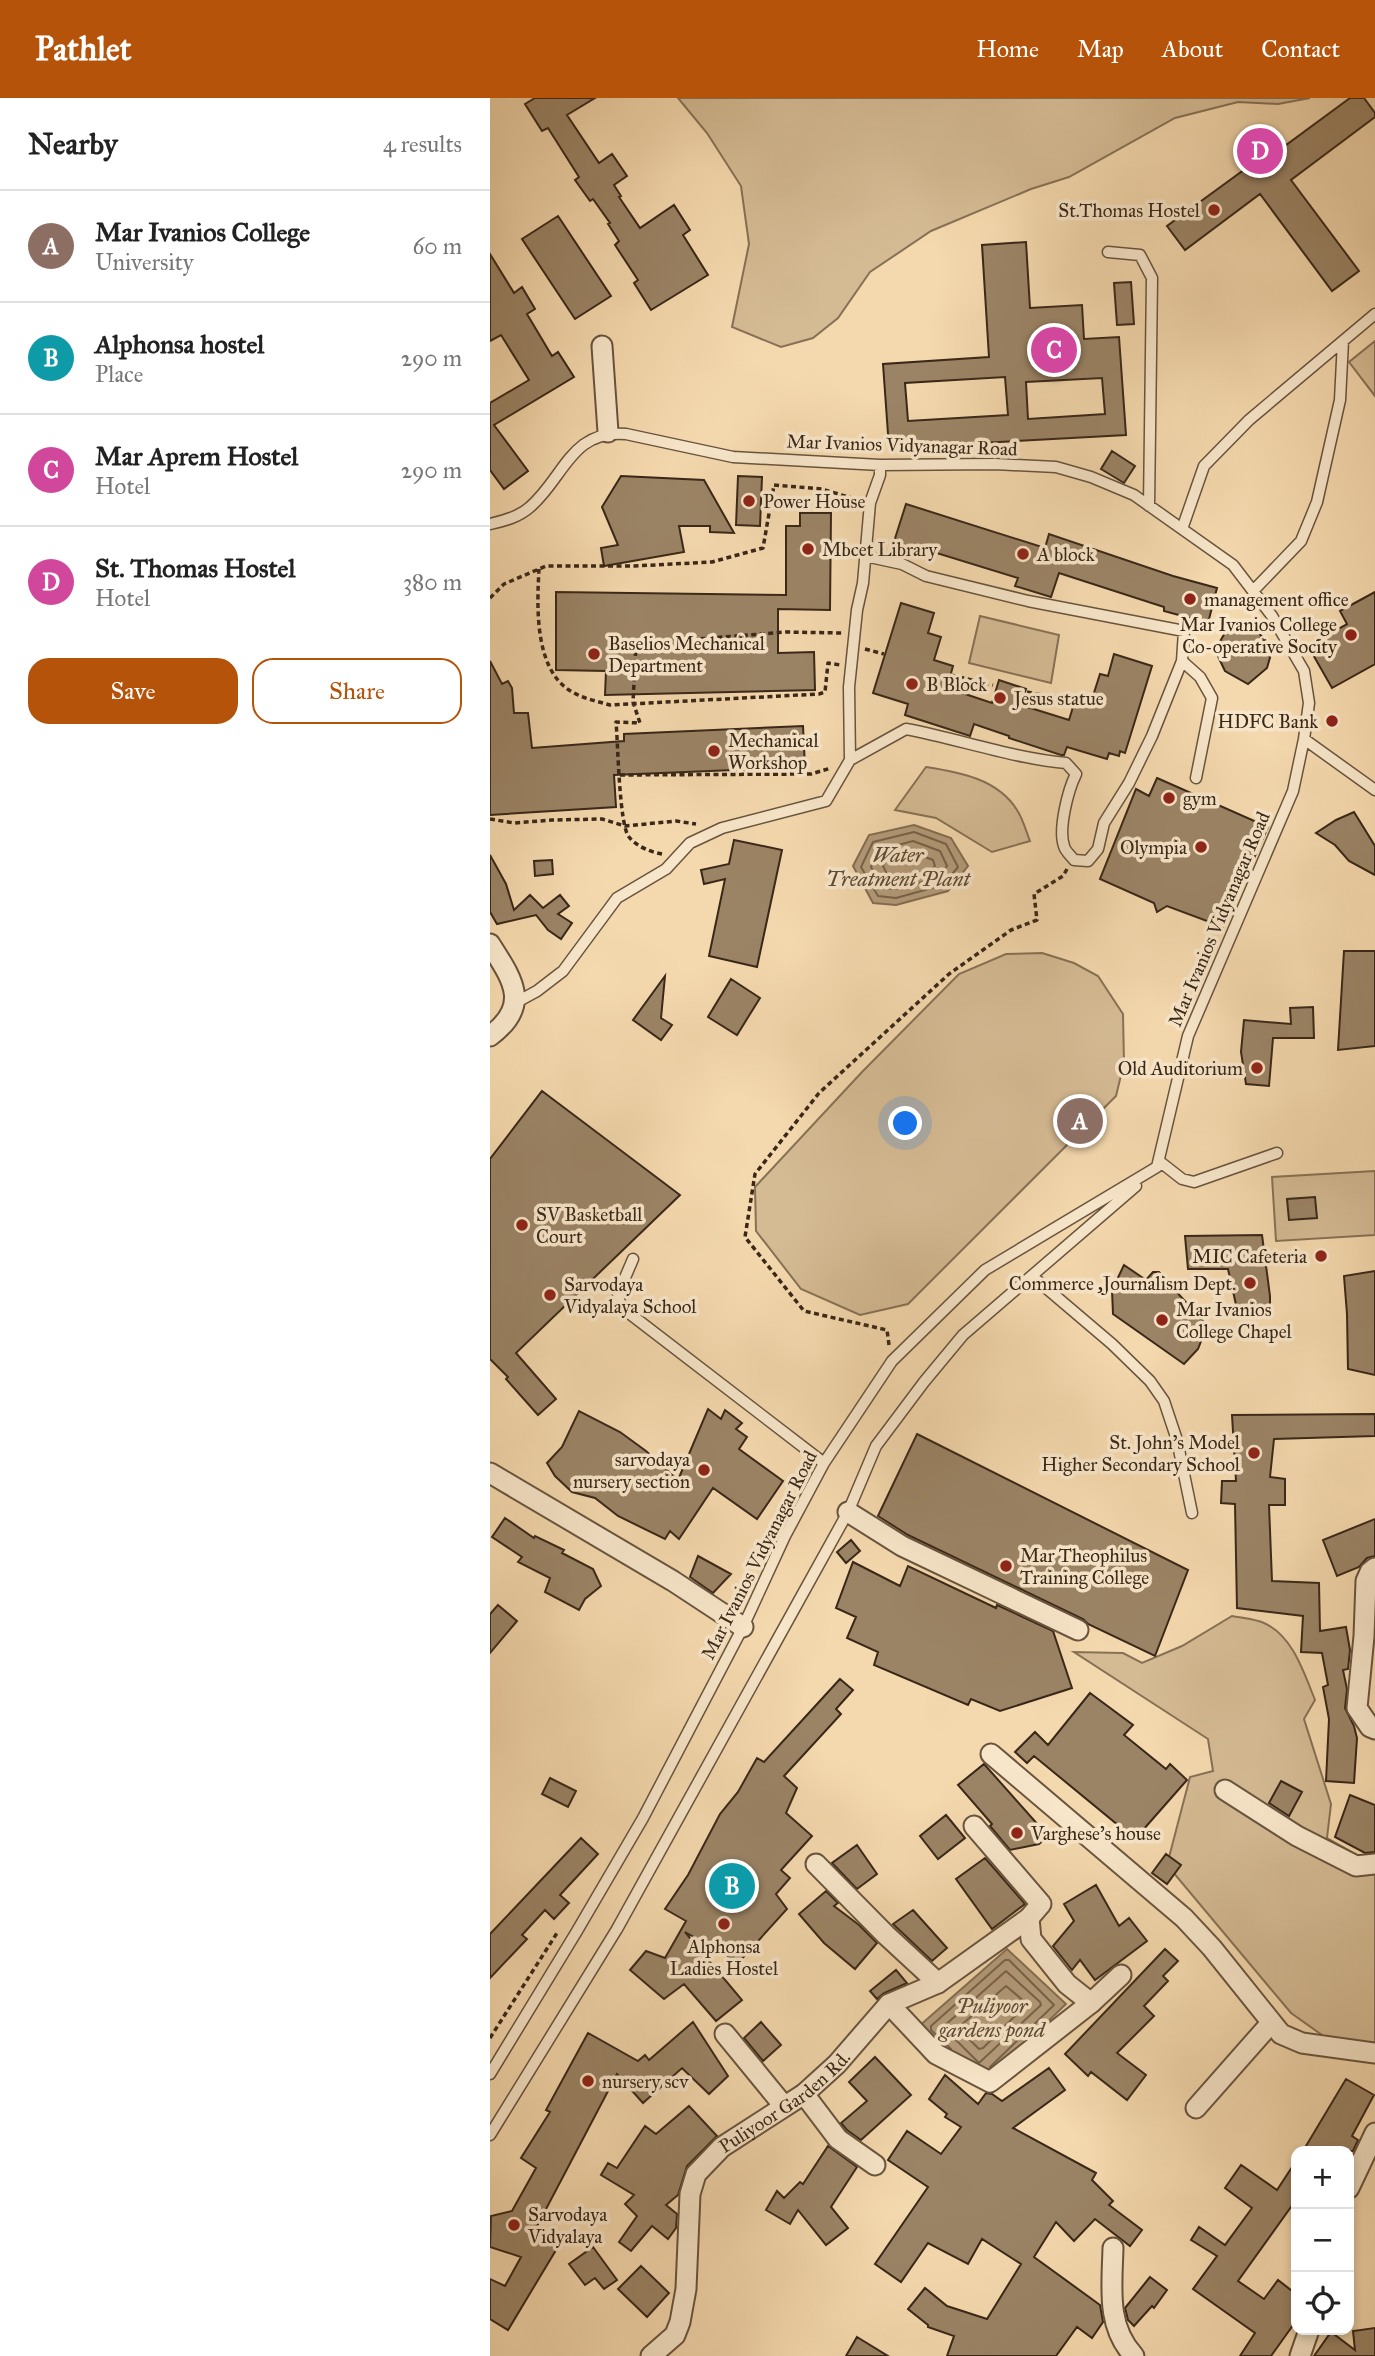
<!DOCTYPE html>
<html lang="en">
<head>
<meta charset="utf-8">
<style>
  body { margin:0; font-family:"IM FELL Great Primer",serif; background:#f2f2f2; color:#222 }
  .controls { position:absolute; right:21px; bottom:21px; display:grid; overflow:hidden; border-radius:14px; box-shadow:0 4px 10px #0003 }
  .controls button { width:63px; height:63px; display:grid; place-items:center; padding:0; border:0; border-bottom:2px solid #e0e0e0; background:#fff; color:#222; font:35px sans-serif }
  .you { position:absolute; left:416px; top:1026px; width:24px; height:24px; margin:-18px; border:5px solid #fff; border-radius:50%; background:#1a73e8; box-shadow:0 0 0 10px #1a73e833 }
  .badge { display:grid; place-items:center; width:46px; height:46px; border-radius:50%; background:#b45309; color:#fff; font-size:23px; font-weight:700 }
  .pin { position:absolute; translate:-50% -50%; border:4px solid #fff; box-shadow:0 2px 7px #0006 }
  .list { margin:0; padding:0; list-style:none }
  h2 { display:flex; justify-content:space-between; align-items:center; height:91px; margin:0; padding:0 28px; font-size:30px }
  h2 small { font-size:23px; font-weight:400; color:#767676 }
  .list li { display:grid; grid-template-columns:46px 1fr auto; gap:21px; align-items:center; box-sizing:border-box; height:112px; padding:0 28px; border-top:2px solid #e0e0e0 }
  .list b { display:block; font-size:26px; white-space:nowrap }
  .list p { margin:0; font-size:23px; white-space:nowrap; color:#767676 }
  .list em { font-size:23px; font-style:normal; color:#767676 }
  .actions { display:flex; gap:14px; padding:21px 28px }
  .actions a { flex:1; padding:16px 0; border:2px solid #b45309; border-radius:21px; text-align:center; font-size:24px; color:#b45309 }
  .actions .main { background:#b45309; color:#fff }
  .icon { flex:none; width:38px; height:38px; fill:none; stroke:currentColor; stroke-width:2; stroke-linecap:round; stroke-linejoin:round }
  .map { position:relative; flex:none; width:885px; height:2258px; overflow:hidden }
  header { display:flex; align-items:center; gap:42px; box-sizing:border-box; height:98px; padding:0 35px; background:#b45309; color:#fff }
  header strong { font-size:33px }
  nav { display:flex; gap:38px; margin-inline-start:auto; font-size:24px }
  main { display:flex }
  aside { flex:1; background:#fff }
  .map>svg:first-child { display:block }
  .green { fill:#d5bb94; stroke:#877156; stroke-width:2 }
  .water { fill:#b59c7b; stroke:#836d53; stroke-width:2 }
  .lines { fill:none; stroke-linecap:round; stroke-linejoin:round }
  .shore { stroke:#77624a; stroke-width:2 }
  .building { fill:#9b8466; stroke:#392718; stroke-width:2; fill-rule:evenodd }
  .lane-casing { stroke:#68543e; stroke-width:13 }
  .street-casing { stroke:#68543e; stroke-width:23 }
  .path { stroke:#392718; stroke-width:3.5; stroke-dasharray:5 3.5; stroke-linecap:butt }
  .lane { stroke:#f8e6ca; stroke-width:10 }
  .street { stroke:#f8e6ca; stroke-width:19 }
  .poi-dot { fill:#8f2418; stroke:#f8e6ca; stroke-width:2.5 }
  .labels { text-anchor:middle; dominant-baseline:central; stroke-width:7; stroke-linejoin:round; paint-order:stroke }
  .poi-label { font-size:19px; fill:#392718; stroke:#f8e6ca; text-anchor:start }
  .street-label { font-size:19px; fill:#392718; stroke:#f8e6ca }
  .water-label { font-size:21px; font-style:italic; fill:#5e4a36; stroke:#f8e6ca }
</style>
</head>
<body>
<header>
<strong>Pathlet</strong>
<nav><a>Home</a><a>Map</a><a>About</a><a>Contact</a></nav>
</header>
<main>
<aside>
<h2>Nearby<small>4 results</small></h2>
<ul class="list">
<li><span class="badge" style="background:#8d6e63">A</span><div><b>Mar Ivanios College</b><p>University</p></div><em>60 m</em></li>
<li><span class="badge" style="background:#0f9aa8">B</span><div><b>Alphonsa hostel</b><p>Place</p></div><em>290 m</em></li>
<li><span class="badge" style="background:#d1479c">C</span><div><b>Mar Aprem Hostel</b><p>Hotel</p></div><em>290 m</em></li>
<li><span class="badge" style="background:#d1479c">D</span><div><b>St. Thomas Hostel</b><p>Hotel</p></div><em>380 m</em></li>
</ul>
<div class="actions"><a class="main">Save</a><a>Share</a></div>
</aside>
<div class="map">
<svg width="885" height="2258" viewBox="0 0 885 2258">
  <rect width="100%" height="100%" fill="#f5d9ae"/>
  <filter id="stains"><feTurbulence type="fractalNoise" baseFrequency=".00286" numOctaves="4"/><feColorMatrix values="0 0 0 0 .2 0 0 0 0 .09 0 0 0 0 .02 0 0 0 .5 -.17"/></filter>
  <radialGradient id="worn" r=".72"><stop offset=".6" stop-color="#630" stop-opacity="0"/><stop offset="1" stop-color="#630" stop-opacity=".3"/></radialGradient>
  <path class="green" d="M188,0h632l-32,6 -40,-2 -63,16 -106,59 -38,12 -100,42 -61,41 -32,46 -25,20 -32,9 -49,-20 17,-83 -8,-58 -34,-53z
    M885,243v55l-26,-34z
    M490,518l79,19 -8,48 -82,-20z
    M436,669c33,5 72,12 91,43 6,9 9,21 13,31l-38,11 -56,-34 -41,-8z
    M552,855l32,10 24,13 25,38 1,49 -8,33 -208,208 -48,11 -59,-26 -45,-58 -1,-44 107,-115 97,-98 47,-20z
    M885,1073v64l-99,6 -4,-64z
    M742,1518c10,2 23,3 32,7 29,13 40,50 51,77l-11,19 27,85 -4,34 37,21 11,15v179l-39,-8 -45,-32 -124,-148 23,-88 23,-6 -5,-32 -134,-87 49,1 19,10 40,-17z"/>
  <path class="water" d="M424,727l37,13 17,28 -20,25 -52,14 -23,-2 -20,-37 16,-31z
    M517,1851l59,55 -86,83 -62,-60z"/>
  <g class="lines">
    <path class="shore" d="M424,734l32,12 12,23 -15,18 -47,13 -18,-2 -17,-29 12,-25z
      M423,743l27,10 7,15 -9,12 -43,11 -12,-1 -12,-21 8,-17z
      M422,754l21,8 2,6 -3,3 -37,10 -6,-1 -6,-12 4,-8z
      M516,1873l34,31 1,3 -62,58 -36,-36z
      M516,1888l19,16 1,3 -43,43 -4,1 -19,-19 -1,-3z
      M461,1951l-20,-19v-4l74,-66h4l45,45 -64,62"/>
  </g>
  <path class="building" d="M45,0h60l-28,17 32,48 13,-9 15,22 -13,9 7,11 -2,1 21,31 34,-23 16,25 -7,5 25,40 -57,35 -17,-27 4,-3 -23,-35 4,-4 -11,-17 2,-1 -17,-24 -3,2 -15,-21 4,-3 -31,-49 -6,3 -17,-27z
    M860,0h14l11,15v4l-84,63 68,91 -27,20 -72,-97 -75,56 -18,-24 78,-57 -7,-10 38,-27 10,13z
    M68,118l53,80 -36,23 -53,-80z
    M536,144l4,66 52,-3 2,34 35,-2 7,98 -237,13 -6,-84 106,-7 -7,-112zM515,279l3,38 -100,6 -3,-38zM612,280l3,36 -77,5 -2,-37z
    M0,156l24,39 8,-6 13,22 -8,5 25,42 6,-4 16,25 -80,48 34,46 -24,18 -14,-19v-67l39,-23 -28,-45 -11,6z
    M641,184l3,42 -17,1 -3,-42z
    M622,353l23,15 -11,17 -23,-14z
    M131,378l83,4 30,53 -24,-1v-6h-31l5,26 -80,14 -3,-18 17,-3 -16,-38z
    M248,378l24,1 -2,49 -24,-1z
    M416,406l139,44 4,-14 124,42 44,12 -9,35 -44,-12v-4l-105,-34 -8,24 -36,-11 3,-8 -104,-32 -4,11 -19,-6z
    M310,415h31l-1,97 -52,-1v44l36,-1 1,38 -210,5 1,-24 -50,-1v-78l230,3v-69h14z
    M885,494v72l-43,24 -24,-42 39,-22 -7,-13z
    M411,505l33,10 -6,20 13,4 -7,23 19,6 -6,22 45,15 7,-23 27,9 -5,16 48,15 8,-26 15,5 8,-25 8,2 6,-22 38,12 -27,87 -5,-2 -1,5 -10,-3 -2,6 -40,-12 -3,8h-3l-52,-17v-2l-35,-12 -4,12 -65,-21 3,-11 -35,-11z
    M758,525l25,24 -6,21 -19,16 -23,-13 -10,-21 11,-19z
    M0,563l12,23 6,-3 4,7 2,25h14l4,35 92,-7v-7l179,-8 2,41 -191,8 2,32 -126,8z
    M667,680l111,49 -45,100 -56,-21 -10,6 -3,-9 -54,-24 36,-90 13,7z
    M864,714l21,34v29l-26,-14 -14,-16 -19,-12 20,-13z
    M244,742l48,10 -25,117 -48,-11 16,-77 -21,5 -3,-14 28,-6z
    M0,757l16,29 8,26 16,-15 13,13 17,-13 9,11 -11,8 14,9 -11,16 -13,-9 -12,-15 -39,9 -7,-12z
    M62,762l1,14 -18,2 -1,-15z
    M854,853h31v95l-37,4z
    M175,878l-4,42 11,7 -11,15 -28,-20z
    M241,881l29,19 -23,37 -29,-18z
    M823,909l1,31h-41l-4,48 -23,-2 -5,-32 3,-32 47,4 -1,-16z
    M52,993l138,104 -164,158 40,46 -18,16 -32,-36 2,-2 -18,-18v-200z
    M825,1099l2,21 -28,2 -2,-21z
    M772,1137l8,61v14l-33,-1 -9,-40h-40l-3,-33z
    M634,1167l22,15 7,-8h6l48,54 -9,23 -14,15 -71,-50 -1,-24z
    M885,1173v104l-27,-6 -1,-55 -3,-38z
    M218,1311l13,10 4,-9 17,13 -6,6 11,8 -8,12 44,32 -26,38 -44,-31 -34,51 -9,-8 -5,8 -47,-23 -23,-18 -23,-6 -17,-16 -8,-13 15,-16 17,-36 41,21 26,19 32,29z
    M885,1316v22l-101,3 -4,38 15,2v26h-16l3,76 47,2 1,48 26,-4 4,23 -2,19 -5,1 4,19 -2,19 9,18 3,12 -3,45 -28,-2 3,-62 -6,-32 5,-2 -6,-32 -21,-1 2,-36 -66,-8 -2,-104 -14,-1 1,-22h14l-4,-66z
    M427,1336l271,136 -33,86 -67,-32 -5,-5 -175,-84 -30,-19z
    M15,1420l29,20 1,-2 29,14 -2,3 31,16 8,17 -16,13 -6,11 -34,-18 5,-14 -32,-16 4,-5 -30,-20z
    M885,1421v37l-8,2 -8,9 -22,9 -14,-36z
    M361,1442l9,11 -14,12 -9,-11z
    M208,1458l33,18 -18,19 -23,-16z
    M363,1464l47,24 8,-20 88,42 1,-3 56,26 19,57 -72,23 -29,-12 -3,6 -94,-40 4,-13 -31,-14 9,-21 -20,-9z
    M8,1507l19,16 -27,32v-39z
    M350,1581l13,11 -17,19 5,5 -57,62 13,12 -11,25 26,23 -31,34 9,8 -14,16 11,15 -48,53 -54,-30 57,68 -26,21 -32,-37 -20,15 -34,-29 16,-19 19,7 21,-37 -21,-12 23,-34 32,-61 18,-22 19,-34 7,4z
    M600,1595l43,32 -9,10 42,34 4,-5 17,16 -52,59 -101,-83 -7,7 -12,-11 20,-20 13,13z
    M494,1666l64,72 -9,8 -29,6 -20,-24 2,-2 -34,-39z
    M60,1680l26,13 -8,16 -26,-13z
    M791,1683l21,11 -13,24 -20,-13z
    M860,1697l25,10v47l-10,1 -30,-16z
    M456,1717l19,23 -27,21 -18,-23z
    M91,1740l17,16 -38,41 9,8 -15,16 -9,-9 -23,25 5,4 -37,39v-44z
    M367,1747l20,29 -20,15 -25,-26z
    M676,1756l15,11 -14,19 -15,-11z
    M495,1760l40,46 -33,25 -36,-50z
    M606,1787l23,41 10,-8 18,23 -52,39 -15,-20 -8,10 -19,-24 21,-25 -10,-17z
    M336,1793l12,12 -4,3 25,19 18,18 -22,26 -31,-26 -25,-29z
    M423,1812l34,38 -15,13 -39,-37z
    M675,1851l13,12 -15,15 5,5 -24,25 10,10 -37,37 29,22 -19,25 -36,-28 -3,4 -23,-22z
    M406,1872l11,13 -23,10 -7,6 -7,-8z
    M203,1924l35,54 -19,18 -27,-26 -39,35 -26,-29 -81,154 20,22 -48,80 -18,-11v-40l15,7 16,-29 -31,-10 1,-31 21,-5 24,-43 -15,-10 29,-46 -4,-2 42,-77 50,28 7,-6 4,5z
    M271,1924l20,23 -18,16 -19,-23z
    M385,1959l36,38 -50,45 -14,-10 -6,-7 26,-22 -18,-19z
    M559,1970l16,22 -52,38 83,45 -4,7 21,21 -4,4 33,25 -12,16 -35,-27 -21,22 -18,-19 -22,35 66,48 3,17 -11,16 -15,-11 -21,29h-109l7,-20 -26,-9v-2l-20,-16 17,-21 22,18 40,13 34,-55 -39,-25 -14,25 -40,-21 -27,39 -26,-18 53,-77 -40,-27 19,-29 34,23 20,-27 -16,-10 2,-3 -18,-15 16,-24 33,29 8,-11 6,1 10,7z
    M856,1981l28,16 -22,41 6,4 -5,11h-50z
    M199,2008l28,30 -30,30 -9,29 -12,10 11,9 -1,14 -8,11 -16,-13 -21,25 -12,-9 18,-26 -12,-12 9,-9 -33,-20 7,-12 9,5 28,-42 11,8z
    M338,2048l29,21 -26,40 17,21 -22,17 -28,-35 -8,14 -24,-14 11,-19 7,7 16,-16 3,2z
    M806,2063v39l-58,81 26,18 14,-19 18,14v27l-25,35h-31l15,-23 -62,-44 24,-33 -26,-16 8,-13 26,18 27,-37 -27,-20 16,-23 36,25z
    M103,2149l24,33 -13,9 -9,-11 -10,7 -16,-21z
    M151,2168l28,27 -22,24 -29,-28z
    M660,2179l17,13 -13,18 -2,-2 -18,20 -6,-6 -3,-12z
    M885,2230v28h-61l17,-24 24,18 -2,-19z
    M367,2239l31,19h-42z"/>
  <g class="lines">
    <g class="lane-casing">
      <path id="lane" d="M618,154l32,3 12,23 -3,228
        M0,426c14,-3 29,-7 40,-17 34,-29 41,-78 96,-73l107,23 147,8 115,-1 61,3 35,10 43,18 99,70 39,51 32,55 5,32 -5,36 -11,52 -105,245 -31,131 -172,103 -93,91 -68,102 -39,73 -42,91 -100,191 -66,113 -87,143
        M692,431l22,-63 45,-46 126,-106
        M375,458l37,8 24,12 102,25 156,30 -2,30 18,16 12,21 -16,80
        M763,493l48,-50 16,-39 23,-102 3,-59
        M814,641l71,51
        M360,662l56,-31c53,10 106,29 160,34l10,11c-8,16 -18,55 -12,72 1,5 7,10 10,14l14,1 10,-12 6,-26 25,-40 23,-47 30,-75
        M25,905l22,-12 26,-20 54,-73 49,-29 24,-26 32,-15 104,-27 24,-41 -1,-73 8,-77 6,-27 7,-80 10,-28v-10
        M669,1063l23,18 12,3 83,-29
        M143,1161l-15,35 3,13 203,156
        M542,1178l80,68 38,37 14,20 13,39 15,73
        M0,2037l127,-206 231,-417 28,-66 48,-64 39,-47 173,-149"/>
    </g>
    <g class="street-casing">
      <g id="street">
        <path d="M112,248l6,86"/>
        <path d="M0,846c22,35 42,61 0,92"/>
        <path d="M0,1375l183,108 70,46"/>
        <path d="M358,1414l54,34 176,84"/>
        <path d="M885,1470l-5,4 -4,9 -2,55 -7,72 13,19 5,2"/>
        <path d="M501,1656l193,164 28,30 69,86 21,9 73,10"/>
        <path d="M735,1692l72,46 59,30 19,-2"/>
        <path d="M326,1766l70,71 52,48"/>
        <path d="M601,1905l30,-28"/>
        <path d="M399,1906l47,50 54,28 101,-79 -24,-19 -36,-45 -2,-21"/>
        <path d="M235,1936l59,72"/>
        <path d="M314,1996l34,45 37,26"/>
        <path d="M706,2010l75,-85"/>
        <path d="M859,2090l26,-55"/>
        <path d="M623,2150c-1,39 -7,78 21,108"/>
        <path id="s1" d="M161,2258l24,-21 5,-13 6,-33 4,-95 6,-20 26,-27 82,-53 33,-30 52,-60 49,-21 91,-65 12,-14 -67,-78"/>
        <path d="M810,2258l9,-26"/>
      </g>
    </g>
    <path class="path" d="M49,471c-2,36 -5,98 30,121 12,8 27,11 41,15l209,-11 6,-2 3,-29 12,2
      M0,500l14,-14 42,-18h88l78,-4 51,-14 11,-63 48,4 36,11
      M375,551l19,5
      M461,577l42,10
      M537,594l47,9
      M130,677l191,-1 20,-6
      M0,721l24,4 38,-3 50,-1 23,7 51,-5 20,3
      M172,756c-12,-2 -26,-8 -33,-17 -10,-12 -11,-95 -13,-115l24,1 -7,-21 3,-58 150,-12 56,1
      M399,1247l-2,-15 -83,-19 -59,-74 10,-63 64,-81 130,-119 62,-44 26,-10 -3,-26 29,-18 4,-7
      M0,1940l67,-105"/>
    <use href="#lane" class="lane"/>
    <use href="#street" class="street"/>
  </g>
  <g class="poi-dot">
    <circle cx="724" cy="112" r="7"/>
    <circle cx="259" cy="403" r="7"/>
    <circle cx="318" cy="451" r="7"/>
    <circle cx="533" cy="456" r="7"/>
    <circle cx="700" cy="501" r="7"/>
    <circle cx="861" cy="537" r="7"/>
    <circle cx="104" cy="556" r="7"/>
    <circle cx="422" cy="586" r="7"/>
    <circle cx="510" cy="600" r="7"/>
    <circle cx="842" cy="623" r="7"/>
    <circle cx="224" cy="653" r="7"/>
    <circle cx="679" cy="700" r="7"/>
    <circle cx="711" cy="749" r="7"/>
    <circle cx="767" cy="970" r="7"/>
    <circle cx="32" cy="1127" r="7"/>
    <circle cx="831" cy="1158" r="7"/>
    <circle cx="760" cy="1185" r="7"/>
    <circle cx="60" cy="1197" r="7"/>
    <circle cx="672" cy="1222" r="7"/>
    <circle cx="764" cy="1355" r="7"/>
    <circle cx="214" cy="1372" r="7"/>
    <circle cx="516" cy="1468" r="7"/>
    <circle cx="527" cy="1735" r="7"/>
    <circle cx="234" cy="1826" r="7"/>
    <circle cx="98" cy="1983" r="7"/>
    <circle cx="24" cy="2127" r="7"/>
  </g>
  <g class="labels">
    <g class="poi-label">
      <text x="710" y="112" text-anchor="end">St.Thomas Hostel</text>
      <text x="273" y="403">Power House</text>
      <text x="332" y="451">Mbcet Library</text>
      <text x="547" y="456">A block</text>
      <text x="714" y="501">management office</text>
      <text x="847" y="526" text-anchor="end">Mar Ivanios College<tspan x="847" dy="22">Co-operative Socity</tspan></text>
      <text x="118" y="545">Baselios Mechanical<tspan x="118" dy="22">Department</tspan></text>
      <text x="436" y="586">B Block</text>
      <text x="524" y="600">Jesus statue</text>
      <text x="828" y="623" text-anchor="end">HDFC Bank</text>
      <text x="238" y="642">Mechanical<tspan x="238" dy="22">Workshop</tspan></text>
      <text x="693" y="700">gym</text>
      <text x="697" y="749" text-anchor="end">Olympia</text>
      <text x="753" y="970" text-anchor="end">Old Auditorium</text>
      <text x="46" y="1116">SV Basketball<tspan x="46" dy="22">Court</tspan></text>
      <text x="817" y="1158" text-anchor="end">MIC Cafeteria</text>
      <text x="746" y="1185" text-anchor="end">Commerce ,Journalism Dept.</text>
      <text x="74" y="1186">Sarvodaya<tspan x="74" dy="22">Vidyalaya School</tspan></text>
      <text x="686" y="1211">Mar Ivanios<tspan x="686" dy="22">College Chapel</tspan></text>
      <text x="750" y="1344" text-anchor="end">St. John's Model<tspan x="750" dy="22">Higher Secondary School</tspan></text>
      <text x="200" y="1361" text-anchor="end">sarvodaya<tspan x="200" dy="22">nursery section</tspan></text>
      <text x="530" y="1457">Mar Theophilus<tspan x="530" dy="22">Training College</tspan></text>
      <text x="541" y="1735">Varghese's house</text>
      <text x="234" y="1848" text-anchor="middle">Alphonsa<tspan x="234" dy="22">Ladies Hostel</tspan></text>
      <text x="112" y="1983">nursery scv</text>
      <text x="38" y="2116">Sarvodaya<tspan x="38" dy="22">Vidyalaya</tspan></text>
    </g>
    <g class="street-label">
      <text transform="translate(412 347) rotate(2)">Mar Ivanios Vidyanagar Road</text>
      <text transform="translate(729 821) rotate(-67)">Mar Ivanios Vidyanagar Road</text>
      <text transform="translate(269 1457) rotate(-63)">Mar Ivanios Vidyanagar Road</text>
      <text stroke="none"><textPath href="#s1" startOffset="310">Puliyoor Garden Rd.</textPath></text>
    </g>
    <g class="water-label">
      <text x="408" y="757">Water<tspan x="408" dy="24">Treatment Plant</tspan></text>
      <text x="502" y="1908">Puliyoor<tspan x="502" dy="24">gardens pond</tspan></text>
    </g>
  </g>
  <rect width="100%" height="100%" filter="url(#stains)"/>
  <rect width="100%" height="100%" fill="url(#worn)"/>
</svg>
<div class="controls">
<button>+</button>
<button>−</button>
<button><svg class="icon" aria-label="locate" viewBox="0 0 24 24"><circle cx="12" cy="12" r="6"/><path d="M12 2v4M12 18v4M2 12h4M18 12h4"/></svg></button>
</div>
<div class="you"></div>
<div class="pin badge" style="left:590px;top:1023px;background:#8d6e63">A</div>
<div class="pin badge" style="left:242px;top:1788px;background:#0f9aa8">B</div>
<div class="pin badge" style="left:564px;top:252px;background:#d1479c">C</div>
<div class="pin badge" style="left:770px;top:53px;background:#d1479c">D</div>
</div>
</main>
</body>
</html>
